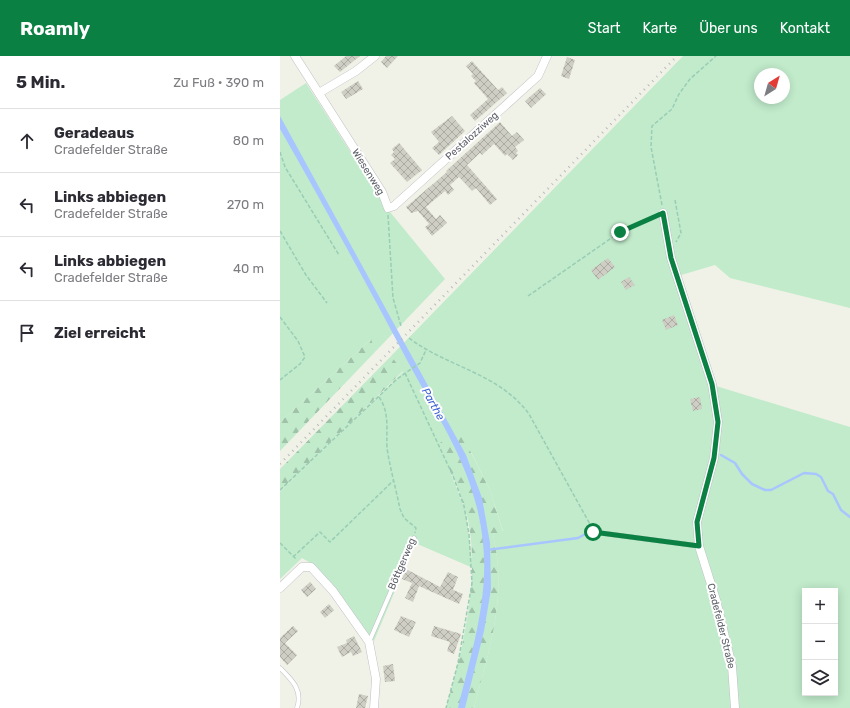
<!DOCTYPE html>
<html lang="de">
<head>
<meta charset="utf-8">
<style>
  body { margin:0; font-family:Rubik,sans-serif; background:#f2f2f3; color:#2b2b33 }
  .controls { position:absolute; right:12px; bottom:12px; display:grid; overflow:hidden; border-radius:0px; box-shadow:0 2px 10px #0003 }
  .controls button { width:36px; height:36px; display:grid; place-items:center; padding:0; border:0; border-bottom:1px solid #e1e1e2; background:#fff; color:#2b2b33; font:20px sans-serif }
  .compass { position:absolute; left:474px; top:12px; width:36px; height:36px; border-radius:50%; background:#fff; box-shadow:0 2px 10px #0003; rotate:37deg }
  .stop { position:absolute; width:12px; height:12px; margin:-9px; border:3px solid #0b8043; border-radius:50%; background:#fff }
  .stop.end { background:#0b8043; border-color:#fff; box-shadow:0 1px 4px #0008 }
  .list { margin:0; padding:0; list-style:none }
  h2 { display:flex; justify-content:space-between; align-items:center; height:52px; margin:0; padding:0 16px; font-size:17px }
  h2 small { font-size:13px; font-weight:400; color:#7c7c81 }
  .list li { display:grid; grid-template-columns:26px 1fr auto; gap:12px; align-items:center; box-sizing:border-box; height:64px; padding:0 16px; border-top:1px solid #e1e1e2 }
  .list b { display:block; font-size:15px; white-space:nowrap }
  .list p { margin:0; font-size:13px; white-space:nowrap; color:#7c7c81 }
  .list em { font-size:13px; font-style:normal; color:#7c7c81 }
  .icon { flex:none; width:22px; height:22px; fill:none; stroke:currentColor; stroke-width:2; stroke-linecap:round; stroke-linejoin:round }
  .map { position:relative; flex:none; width:570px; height:652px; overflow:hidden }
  header { display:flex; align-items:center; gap:24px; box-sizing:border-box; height:56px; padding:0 20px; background:#0b8043; color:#fff }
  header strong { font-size:19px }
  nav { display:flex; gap:22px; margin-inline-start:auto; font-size:14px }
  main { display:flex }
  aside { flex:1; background:#fff }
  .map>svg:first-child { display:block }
  .green { fill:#c1ebcb; fill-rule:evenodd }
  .forest { fill:url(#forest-firs) }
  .water { fill:#a9c5ff }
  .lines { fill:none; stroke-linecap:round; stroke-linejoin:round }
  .stream { stroke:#a9c5ff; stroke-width:2.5 }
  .building { fill:url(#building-cross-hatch) }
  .lane-casing { stroke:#bebfc6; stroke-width:5 }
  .street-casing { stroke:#bebfc6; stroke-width:9 }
  .path { stroke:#99cdb4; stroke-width:1.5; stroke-dasharray:4 2; stroke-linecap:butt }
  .lane { stroke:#fff; stroke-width:4 }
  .street { stroke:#fff; stroke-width:8 }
  .rail { stroke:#bababc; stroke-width:2.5; stroke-dasharray:1 5; stroke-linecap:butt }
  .route { stroke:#0b8043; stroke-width:5 }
  .labels { text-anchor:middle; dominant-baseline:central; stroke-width:4; stroke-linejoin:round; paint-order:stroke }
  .street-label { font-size:10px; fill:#5e6069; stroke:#fff }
  .water-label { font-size:11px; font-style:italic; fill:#3e63d1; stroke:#fff }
</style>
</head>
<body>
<header>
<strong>Roamly</strong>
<nav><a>Start</a><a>Karte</a><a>Über uns</a><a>Kontakt</a></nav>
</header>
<main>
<aside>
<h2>5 Min.<small>Zu Fuß · 390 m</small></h2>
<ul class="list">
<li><svg class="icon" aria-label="ahead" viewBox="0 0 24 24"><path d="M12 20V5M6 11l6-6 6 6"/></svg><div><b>Geradeaus</b><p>Cradefelder Straße</p></div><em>80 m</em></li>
<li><svg class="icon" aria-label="left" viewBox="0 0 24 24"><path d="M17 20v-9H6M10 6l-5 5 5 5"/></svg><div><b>Links abbiegen</b><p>Cradefelder Straße</p></div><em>270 m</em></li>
<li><svg class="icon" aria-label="left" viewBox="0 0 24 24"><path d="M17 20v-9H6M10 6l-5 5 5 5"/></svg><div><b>Links abbiegen</b><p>Cradefelder Straße</p></div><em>40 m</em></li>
<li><svg class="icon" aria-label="arrive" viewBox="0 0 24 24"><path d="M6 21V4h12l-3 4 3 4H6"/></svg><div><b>Ziel erreicht</b></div></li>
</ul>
</aside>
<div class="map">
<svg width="570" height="652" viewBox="0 0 570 652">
  <defs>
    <pattern id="forest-firs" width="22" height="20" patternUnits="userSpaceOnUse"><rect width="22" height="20" fill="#c1ebcb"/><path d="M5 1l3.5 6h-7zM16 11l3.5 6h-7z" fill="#a0c2a9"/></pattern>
    <pattern id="building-cross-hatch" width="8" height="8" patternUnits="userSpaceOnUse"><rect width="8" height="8" fill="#cfcec5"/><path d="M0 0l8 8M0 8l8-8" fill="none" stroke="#ababa4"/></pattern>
  </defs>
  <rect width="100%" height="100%" fill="#f1f2e7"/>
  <path class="green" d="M403,0h167v252l-120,-30 -15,-13 -37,11 35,109 137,42v281h-376c15,-58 34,-112 19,-173l10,-4 -13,-41 -19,-38 -32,-8 27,68 7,56 -58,-25 -41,98 -58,-75 -14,-8 -22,21v-87l123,-120 -12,-16zM480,18h24v24h-24zM525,535h30v102h-30z
    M26,27l80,124 59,72 -70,73 -5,-12 -90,82v-322z"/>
  <path class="forest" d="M91,283l4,13 -95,99v-29z
    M111,300l12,15 -123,121v-23z
    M180,375l30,59 13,42 -10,3c15,61 -4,115 -19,173h-28c17,-59 36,-136 20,-196 -6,-23 -19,-46 -28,-68z"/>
  <path class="water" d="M0,60l186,339 16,43 8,45 1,46 -7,42 -19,77h-7c13,-54 31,-109 25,-165 -7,-71 -42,-120 -75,-181 -41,-78 -84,-156 -128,-233z"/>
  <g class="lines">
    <path class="stream" d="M441,399l14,8 7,11 10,10 13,6h6l33,-17 12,1 5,3 7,14 5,3 8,16 9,7
      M207,494l91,-12 11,-6"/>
  </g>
  <path class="building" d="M66,0h14l-20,16 -6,-6z
    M106,0h12l-11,12 -6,-6z
    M287,1l8,3 -6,19 -8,-3z
    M192,5l26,29 4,-3 5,6 -32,28 -5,-6 18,-16 -14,-16 2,-2 -5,-5 2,-2 -7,-8z
    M78,25l5,8 -17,10 -5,-7z
    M260,32l6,6 -15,14 -6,-7z
    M172,60l13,15 -26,24 -7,-7 7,-6 -8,-10z
    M220,66l12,14 5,-4 7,8 -9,7 3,4 -2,2 2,2 -5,5 -6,-6 -2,2 -11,-12 -12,11 -2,-2 -13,12 30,34 -7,6 -14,-17 -4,3 -13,-14 -9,8 4,5 -6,5 -3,-4 -19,16 10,12 4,-4 7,8 -15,13 -7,-9 4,-3 -11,-13 -7,2 -5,-6 41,-35 -1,-1z
    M119,87l23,27 -15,12 -17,-19 5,-4 -4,-4 3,-3 -2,-3z
    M328,202l7,9 -17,13 -7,-10z
    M349,221l6,8 -9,5 -5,-8z
    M394,259l4,10 -12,5 -4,-10z
    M420,341l2,12 -9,2 -3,-12z
    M126,513l34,18 8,-15 10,5 -5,13 10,4 -4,10 -40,-18 -6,16 -8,-4 7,-15 -10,-4z
    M30,526l6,7 -9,8 -6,-7z
    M49,548l5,6 -9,8 -5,-6z
    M121,560l15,6 -7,15 -15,-7z
    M13,570l5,5 -13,12 12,12 -10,10 -7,-8v-19z
    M154,570l27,8 -7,20 -7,-3 3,-9 -19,-6z
    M74,580l8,16 -9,4 -2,-4 -9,5 -5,-10 10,-4 -1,-3z
    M113,608l2,17 -10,1 -2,-16z
    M79,638l9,2 -3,12h-9z"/>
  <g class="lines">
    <g class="lane-casing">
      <path id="lane" d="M313,476l106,14
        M89,586l45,-104
        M0,612c12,12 23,22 17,40"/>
    </g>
    <g class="street-casing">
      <path id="street" d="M15,0l87,136 6,16 6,-2 144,-130 9,-20
        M39,37l37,-22 19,-15
        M383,157l8,45 41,126 6,38 -4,36 -17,64 2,24 17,54 16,66 3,42
        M0,532l22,-21h9l22,24 36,51 7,37 -2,29"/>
    </g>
    <path class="path" d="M0,96l5,15 54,88
      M395,144l6,33 -5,9
      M382,149l-11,-58 1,-21 20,-17 7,-15 11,-15 26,-23
      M108,159l5,83 8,28
      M0,175l26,44 21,28
      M248,240l92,-64 35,-15
      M0,261l18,24 7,16 -5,7 -20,16
      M129,282c38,29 90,35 120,76l62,112
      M125,317l48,103 11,30 5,28 3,49 -14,80 -12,45
      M99,341c11,16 7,32 8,51 3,20 9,41 13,61l4,9 12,10 -1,5
      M0,434l117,-111 23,-16 6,-13
      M0,487l17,17
      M13,501l27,-25 10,10 64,-62"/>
    <use href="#lane" class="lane"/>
    <use href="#street" class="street"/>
    <path class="rail" d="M0,408l397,-408"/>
  </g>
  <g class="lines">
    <path class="route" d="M313,476l106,14 -2,-24 17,-64 4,-36 -6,-38 -41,-126 -8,-45 -43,19"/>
  </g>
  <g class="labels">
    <g class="street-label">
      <text transform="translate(192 80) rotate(-42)">Pestalozziweg</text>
      <text transform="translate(88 116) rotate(58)">Wiesenweg</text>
      <text transform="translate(122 508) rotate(-67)">Böttgerweg</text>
      <text transform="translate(441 570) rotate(76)">Cradefelder Straße</text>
    </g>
    <g class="water-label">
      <text transform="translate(153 348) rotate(61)">Parthe</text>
    </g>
  </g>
</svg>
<div class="controls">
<button>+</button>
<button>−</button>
<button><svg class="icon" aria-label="layers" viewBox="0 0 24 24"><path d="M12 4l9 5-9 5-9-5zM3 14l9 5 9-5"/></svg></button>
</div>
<svg class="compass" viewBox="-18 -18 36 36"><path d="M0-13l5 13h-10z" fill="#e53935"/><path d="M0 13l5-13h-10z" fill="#7c7c81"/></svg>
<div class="stop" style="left:313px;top:476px"></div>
<div class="stop end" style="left:340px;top:176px"></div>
</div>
</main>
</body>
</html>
